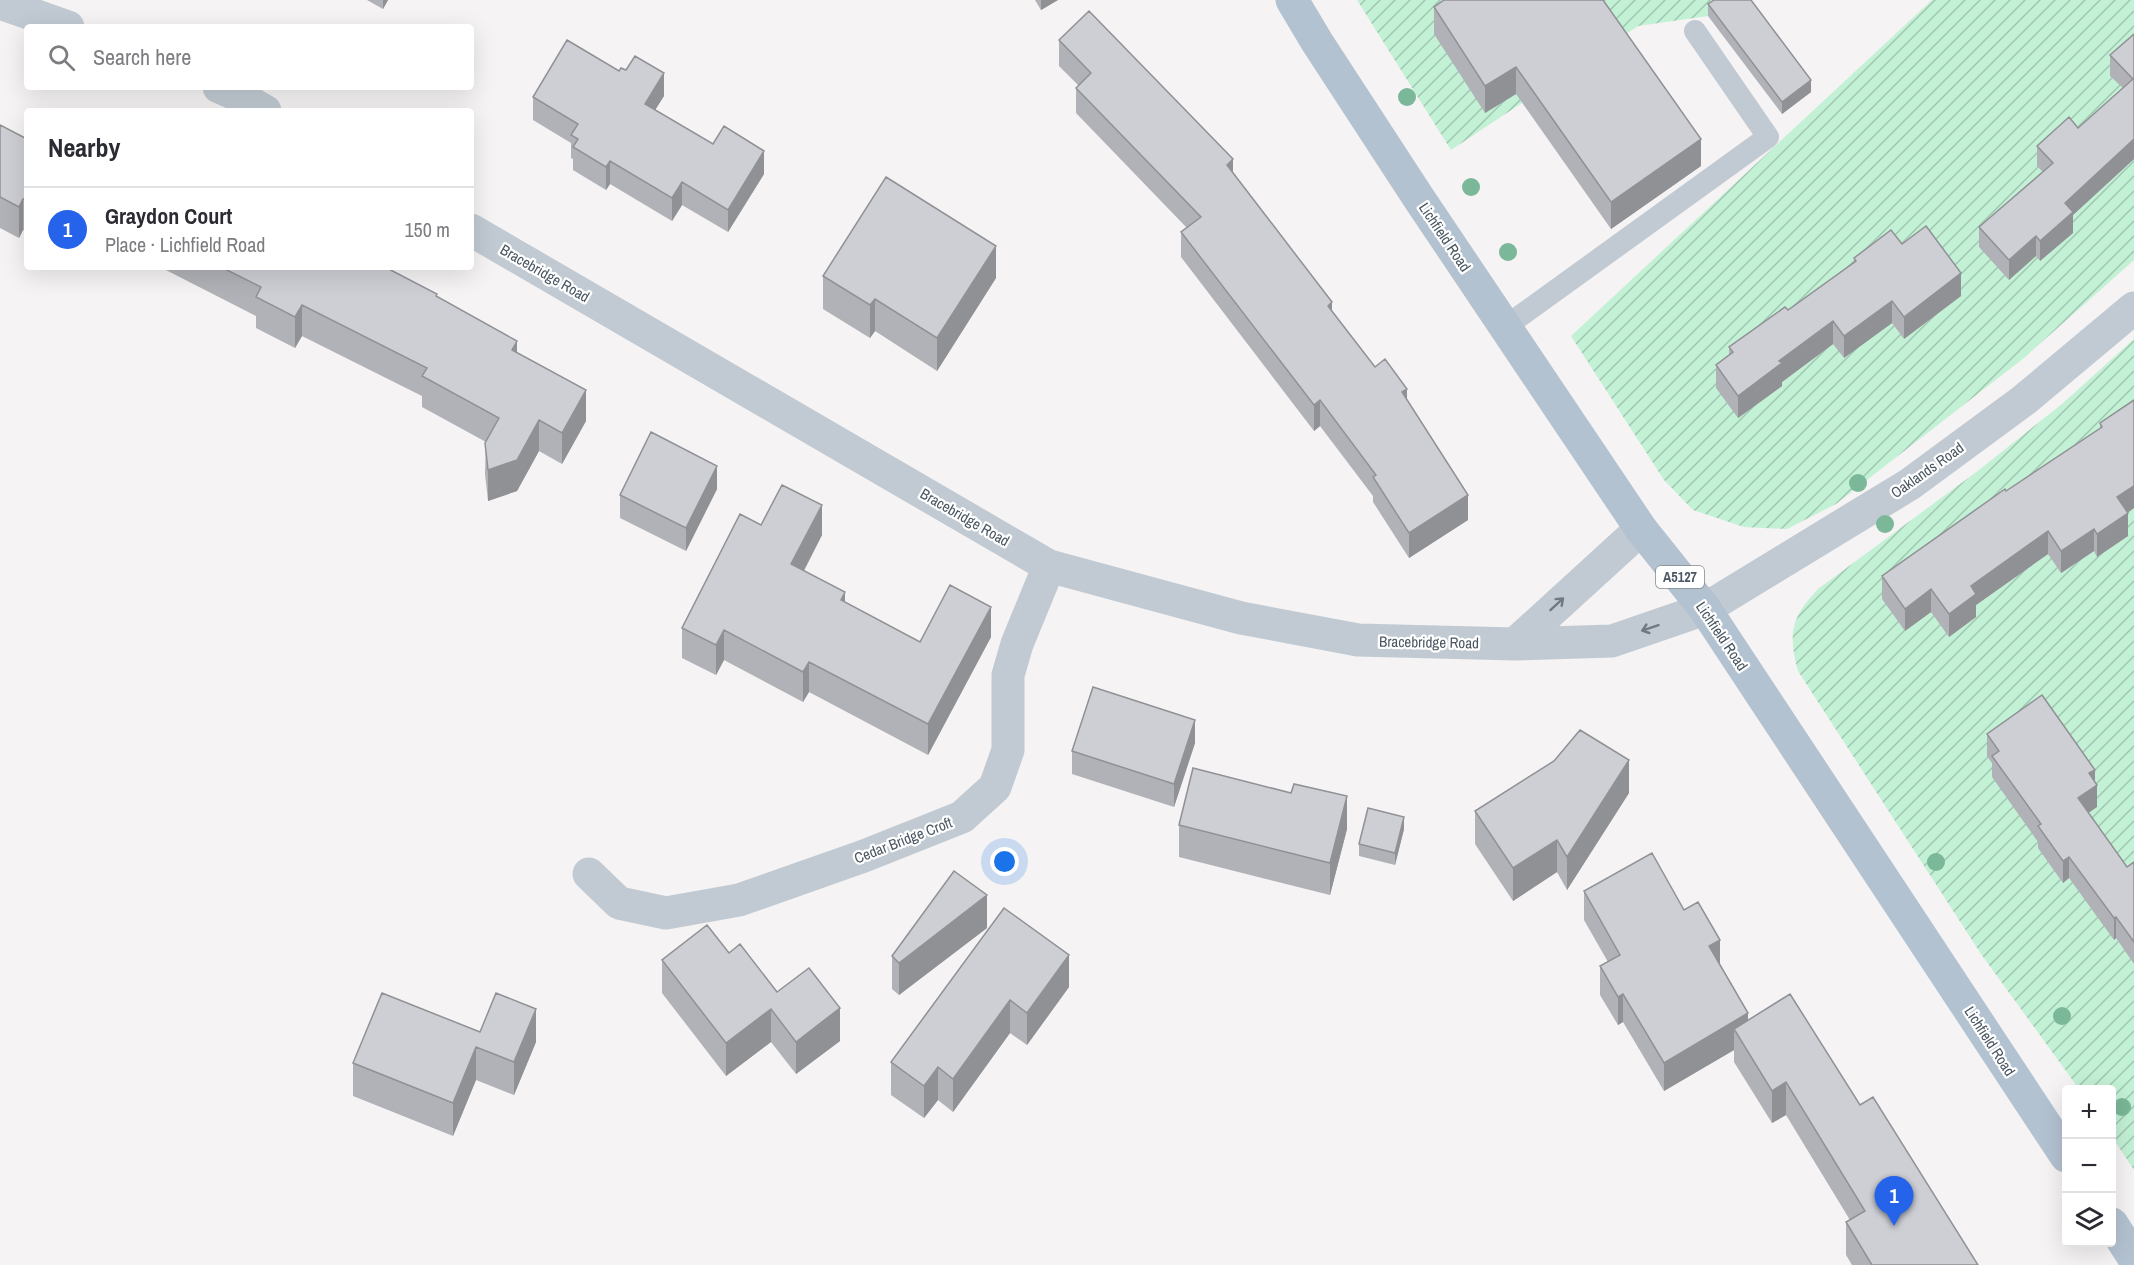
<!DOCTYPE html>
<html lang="en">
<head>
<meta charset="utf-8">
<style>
  body { margin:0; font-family:"Archivo Narrow",sans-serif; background:#f2f2f3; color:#2b2b33 }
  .controls { position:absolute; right:18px; bottom:18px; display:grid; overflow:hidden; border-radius:6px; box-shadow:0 6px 24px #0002 }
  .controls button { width:54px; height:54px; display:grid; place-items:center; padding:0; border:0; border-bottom:2px solid #e1e1e2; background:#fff; color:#2b2b33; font:30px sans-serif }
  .you { position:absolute; left:1005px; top:862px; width:21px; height:21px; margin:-15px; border:4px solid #fff; border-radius:50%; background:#1a73e8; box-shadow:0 0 0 9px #1a73e833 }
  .badge { display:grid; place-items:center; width:39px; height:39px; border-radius:50%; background:#2563eb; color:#fff; font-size:20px; font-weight:700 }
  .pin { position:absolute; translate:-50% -50px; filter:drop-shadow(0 2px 3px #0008) }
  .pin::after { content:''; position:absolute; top:32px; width:21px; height:18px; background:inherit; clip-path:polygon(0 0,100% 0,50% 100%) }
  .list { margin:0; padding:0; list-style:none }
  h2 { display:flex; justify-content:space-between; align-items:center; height:78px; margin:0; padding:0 24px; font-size:26px }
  h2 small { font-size:20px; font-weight:400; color:#7c7c81 }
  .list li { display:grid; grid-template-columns:39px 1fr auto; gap:18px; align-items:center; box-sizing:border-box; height:84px; padding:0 24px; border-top:2px solid #e1e1e2 }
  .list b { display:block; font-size:22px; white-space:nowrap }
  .list p { margin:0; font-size:20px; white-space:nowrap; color:#7c7c81 }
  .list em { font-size:20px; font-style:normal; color:#7c7c81 }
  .icon { flex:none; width:33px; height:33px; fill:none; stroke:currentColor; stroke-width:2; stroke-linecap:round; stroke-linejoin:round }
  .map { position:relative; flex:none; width:2134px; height:1265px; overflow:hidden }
  .search { position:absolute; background:#fff; box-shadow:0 6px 24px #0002; left:24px; top:24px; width:450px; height:66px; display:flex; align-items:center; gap:15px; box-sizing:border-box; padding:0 21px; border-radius:6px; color:#7c7c81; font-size:22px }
  .panel { position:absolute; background:#fff; box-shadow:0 6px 24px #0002; left:24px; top:108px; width:450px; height:162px; border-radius:6px }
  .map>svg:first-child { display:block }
  .garden { fill:url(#garden-furrows) }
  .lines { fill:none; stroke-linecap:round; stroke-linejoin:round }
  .service { stroke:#c1cad2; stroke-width:22 }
  .minor { stroke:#c1cad2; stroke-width:33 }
  .primary { stroke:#b3c2d1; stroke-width:33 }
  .tree { fill:#7bb799 }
  .wall { fill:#b0b2b7 }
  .shaded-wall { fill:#909195 }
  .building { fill:#cdcfd5; stroke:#909195; stroke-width:1.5 }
  .oneway { stroke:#6e7983 }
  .labels { text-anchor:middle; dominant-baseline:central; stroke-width:4.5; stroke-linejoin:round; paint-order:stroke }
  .shield { fill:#fff; stroke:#808990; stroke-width:1.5 }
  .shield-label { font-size:14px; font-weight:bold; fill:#4a5661 }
  .street-label { font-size:15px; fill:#4a5661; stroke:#fff }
</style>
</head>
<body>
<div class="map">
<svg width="2134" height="1265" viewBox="0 0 2134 1265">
  <defs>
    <pattern id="garden-furrows" width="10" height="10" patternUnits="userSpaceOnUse" patternTransform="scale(1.5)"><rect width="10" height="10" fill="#c3f1d5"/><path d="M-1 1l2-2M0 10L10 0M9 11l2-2" fill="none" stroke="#a0c6b0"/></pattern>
  </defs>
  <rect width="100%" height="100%" fill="#f5f3f3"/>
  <path class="garden" d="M1357,0h373l-22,16 -70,10 -187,124z
    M1932,0h202v260l-110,98 -188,146 -49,25 -43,-2 -51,-17 -29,-30 -93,-144z
    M2134,339v831l-22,-33v-47l-33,-1 -98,-135 -183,-283c-10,-38 -7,-53 20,-82l161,-119 83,-66z"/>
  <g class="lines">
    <path class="service" d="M1505,327l263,-190 -73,-106"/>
    <path class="minor" d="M0,3l68,24
      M219,87l16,7 30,17
      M471,230l578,336 192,52 117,22 157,4
      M1641,529l-126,115 97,-3 93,-32 205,-125 114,-84 110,-92
      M589,874l30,29 47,10 73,-13 125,-44 98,-39 33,-30 13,-37v-75l9,-31 32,-78"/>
    <path class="primary" d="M1292,0l25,42 101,155 223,332 64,80 361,547
      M2112,1224l22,34"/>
  </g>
  <g class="tree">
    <circle cx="1407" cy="97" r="9"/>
    <circle cx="1471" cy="187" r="9"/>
    <circle cx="1508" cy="252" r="9"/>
    <circle cx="1858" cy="483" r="9"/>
    <circle cx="1885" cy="524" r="9"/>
    <circle cx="1936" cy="862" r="9"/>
    <circle cx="2062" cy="1016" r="9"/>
    <circle cx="2122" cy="1107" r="9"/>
  </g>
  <path class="wall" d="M367,0h21l-5,9z
    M1035,0h23l-17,10z
    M1708,4l103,88 -29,22 -74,-98z
    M1434,7l267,159 -90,63 -95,-135 -31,19 -51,-79z
    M2134,34v125l-61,56v18l-33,28 -4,-5 -27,24 -30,-33v-20l64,-55 -6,-6v-20l41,-18 45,-40 -13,-12v-21z
    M1059,40l174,133 99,139 43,55 32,32 61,121 -59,38 -36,-56v-6l-53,-70 -6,5 -133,-174v-25l6,-4 -111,-115v-25l3,-2 -20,-20z
    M619,71l45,25 -9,14 109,64 -36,58 -46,-27 -10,16 -62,-37 -4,6 -33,-20v-11l-2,-1v-15l-38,-23v-23z
    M0,125l27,14v93l-4,-2 -4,8 -19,-10z
    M1902,244l59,52 -57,43 -12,-16 -48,35 -11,-14 -51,38v4l-44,32 -22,-30v-23l13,-10v-8l59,-37 66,-48v-4z
    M160,267h225l52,29 80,56 69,69 -24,43 -23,-13 -22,40 -29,10 -3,-27 1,-32 -64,-35v-11l-120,-60 -7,12 -39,-20v-12z
    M823,276l173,2 -59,93 -62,-40 -5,7 -47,-29z
    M2134,400v108l-7,5 1,23 -31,21 -3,-6 -33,22 -13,-19 -72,51v12l-27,20 -18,-25 -26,19 -23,-32v-23l218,-148v-5z
    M717,489l-31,62 -66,-33v-23z
    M761,525l61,10 -18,36 41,31 75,40 71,-5 -63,118 -119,-63 -6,10 -79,-42 -8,15 -34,-17v-30z
    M1987,734l108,48 2,25 -9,6 39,54 7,-5v102l-18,-26 -2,2 -45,-62 -6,5 -25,-35v-6l-46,-65v-14l-5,-7z
    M1195,743l-21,64 -102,-33v-23z
    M1629,793l-62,97 -10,-18 -44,29 -38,-57v-33z
    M1179,825l168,4 -17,66 -151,-38z
    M1404,829l-9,36 -36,-9v-12z
    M1584,891l100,19 36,55 28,56 112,84 118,160h-126l-6,-10v-33l4,-2 -64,-105 -14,8 -38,-61v-12l-70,41 -41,-69 -5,3 -18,-30v-29l8,-4 -24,-42z
    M1004,908l65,79 -42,58 -17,-12 -57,79 -15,-12 -14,18 -33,-23v-33z
    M987,928l-88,67 -7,-6v-33z
    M729,953l48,39 63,49 -44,33 -25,-32 -45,34 -64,-83v-33z
    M480,1032l56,10 -22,53 -38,-15 -23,56 -100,-40v-33z"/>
  <path class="shaded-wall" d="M383,0h5l-5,9z
    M1041,0h17l-17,10z
    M1516,67v27l-31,19v-27z
    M664,73v23l-19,30v-22z
    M1811,80v12l-29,22v-12z
    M1701,139v27l-90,63v-27z
    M2134,139v20l-61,56v18l-33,28v-20l25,-38z
    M764,151v23l-36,58v-22z
    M1233,159v25l-6,-19z
    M610,161v23l-4,6v-23z
    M682,182v23l-10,16v-23z
    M23,199v31l-4,8v-31z
    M2036,236v20l-27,24v-20z
    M996,246v32l-59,93v-33z
    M1961,273v23l-57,43v-22z
    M875,299v32l-5,7v-33z
    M1892,301v22l-48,35v-22z
    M1332,302v26l-4,-22z
    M302,305v31l-7,12v-31z
    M1833,321v23l-51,38v4l-44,32v-22l41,-35z
    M517,341v31l-5,-22z
    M1407,389v26l-5,-23z
    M586,390v31l-24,43v-31z
    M1320,400v26l-6,5v-26z
    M539,420v31l-22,40 -29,10v-31z
    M717,466v23l-31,62v-23z
    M2134,486v22l-17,12v-23z
    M1468,495v25l-59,38v-25z
    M822,505v30l-31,60v-31z
    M2128,513v23l-31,21v-23z
    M2094,529v22l-33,22v-22z
    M2048,531v23l-72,51v12l-27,20v-23l22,-28z
    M1931,589v23l-26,19v-22z
    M845,592v30l-4,-22z
    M991,607v30l-63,118v-31z
    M724,630v30l-8,15v-30z
    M809,662v30l-6,10v-30z
    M1195,720v23l-21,64v-23z
    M1629,760v33l-62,97v-33z
    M2095,770v16l2,-1v22l-19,13v-22l11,-25z
    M1347,796v33l-17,66v-32z
    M1404,817v12l-9,36v-12z
    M1557,840v32l-44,29v-33z
    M2069,857v21l-6,5v-22z
    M987,895v33l-88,67v-32z
    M2116,917v21l-2,2v-22z
    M1720,940v29l-11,-23z
    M1069,955v32l-42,58v-32z
    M1623,994v28l-5,3v-28z
    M1010,1000v33l-57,79v-33z
    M840,1008v33l-44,33v-32z
    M536,1009v33l-22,53v-33z
    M771,1009v33l-45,34v-33z
    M1748,1013v29l-14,-13v21l-70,41v-28z
    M476,1047v33l-23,56v-33z
    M938,1067v33l-14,18v-32z
    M1786,1082v33l-14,8v-32z"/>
  <path class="building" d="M1444,0h159l98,139 -90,63 -95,-135 -31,19 -51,-79z
    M1714,0h37l60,80 -29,22 -74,-98z
    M1089,11l144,148 -6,6 105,137 -4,4 47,61 10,-8 22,30 -5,3 66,103 -59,38 -36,-56 3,-2 -56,-75 -6,5 -133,-173 20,-15 -125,-129 15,-15 -32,-33z
    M2134,34v105l-69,64 8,9 -33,29 -4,-5 -27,24 -30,-33 74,-64 -16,-17 32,-29 9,11 55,-49 -23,-24z
    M567,40l52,31 2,-3 5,2 9,-14 29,17 -19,31 68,40 11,-18 40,25 -36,59 -46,-28 -10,16 -62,-37 -4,6 -33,-20 5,-8 -7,-4 7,-11 -45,-27z
    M0,125l27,14v62l-4,-2 -4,8 -19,-10z
    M886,177l110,69 -59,92 -62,-39 -5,6 -47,-29z
    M1926,226l35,47 -57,44 -12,-16 -48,35 -11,-15 -54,40 3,2 -44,33 -22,-31 17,-13 -4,-5 56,-40 3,3 68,-49 -2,-3 37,-28 11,14z
    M221,267h164l52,27 -1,2 81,45 -5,9 74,40 -24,43 -23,-13 -22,40 -29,10 -3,-27 14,-25 -77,-42 5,-8 -125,-63 -7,12 -39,-20 5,-10z
    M2134,400v86l-17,11 11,16 -31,21 -3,-5 -33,22 -13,-20 -77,55 5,8 -27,20 -18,-25 -26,20 -23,-33 123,-87 1,2 96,-64 -2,-4z
    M651,432l66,34 -31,62 -66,-33z
    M782,485l40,20 -31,59 54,28 -4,8 79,42 30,-57 41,22 -63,117 -119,-62 -6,10 -79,-42 -8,15 -34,-17 58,-114 21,11z
    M1093,687l102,33 -21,64 -102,-33z
    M2042,695l53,75 -6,3 8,12 -19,13 49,69 7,-5v80l-18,-25 -2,1 -45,-61 -6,4 -25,-35 3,-2 -49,-68 7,-5 -12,-17z
    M1580,730l49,30 -62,97 -10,-17 -44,28 -38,-57 79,-50z
    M1193,768l98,25 3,-9 53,12 -17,67 -151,-38z
    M1368,808l36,9 -9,36 -36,-9z
    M1652,853l32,57 14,-8 22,38 -11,6 39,67 -84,50 -41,-69 -5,3 -18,-31 20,-11 -36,-64z
    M954,871l33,24 -88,68 -7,-7z
    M1004,908l65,47 -42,58 -17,-13 -57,79 -15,-12 -14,19 -33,-24z
    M707,925l22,28 11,-9 37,48 32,-24 31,40 -44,34 -25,-33 -45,34 -64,-83z
    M382,993l98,39 16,-39 40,16 -22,53 -38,-15 -23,56 -100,-40z
    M1790,994l70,111 13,-8 105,168h-106l-26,-43 19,-11 -79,-129 -14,9 -38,-62z"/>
  <defs><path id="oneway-shaft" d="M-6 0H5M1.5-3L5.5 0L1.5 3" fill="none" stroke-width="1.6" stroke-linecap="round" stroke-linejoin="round" transform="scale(1.5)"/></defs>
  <g class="oneway">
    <use href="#oneway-shaft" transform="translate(1557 604) rotate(-43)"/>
    <use href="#oneway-shaft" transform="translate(1650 628) rotate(161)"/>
  </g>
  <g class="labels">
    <rect class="shield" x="1656" y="566" width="48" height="22" rx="4.5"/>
    <g class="shield-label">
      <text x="1680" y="577">A5127</text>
    </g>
    <g class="street-label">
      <text transform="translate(1445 237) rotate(56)">Lichfield Road</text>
      <text transform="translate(545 273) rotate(30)">Bracebridge Road</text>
      <text transform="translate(1927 470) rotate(-35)">Oaklands Road</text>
      <text transform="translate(965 517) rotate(30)">Bracebridge Road</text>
      <text transform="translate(1722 636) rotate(56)">Lichfield Road</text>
      <text transform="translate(1429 642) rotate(1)">Bracebridge Road</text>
      <text transform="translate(903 840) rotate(-21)">Cedar Bridge Croft</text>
      <text transform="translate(1990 1041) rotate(57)">Lichfield Road</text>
    </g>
  </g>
</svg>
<div class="controls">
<button>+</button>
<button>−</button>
<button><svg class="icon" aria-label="layers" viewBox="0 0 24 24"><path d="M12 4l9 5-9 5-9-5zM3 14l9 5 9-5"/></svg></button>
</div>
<div class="you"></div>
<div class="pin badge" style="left:1894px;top:1226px">1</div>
<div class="search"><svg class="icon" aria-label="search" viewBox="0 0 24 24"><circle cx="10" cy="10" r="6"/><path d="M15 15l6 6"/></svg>Search here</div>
<section class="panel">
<h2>Nearby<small></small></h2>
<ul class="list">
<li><span class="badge">1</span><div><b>Graydon Court</b><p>Place · Lichfield Road</p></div><em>150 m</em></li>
</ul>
</section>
</div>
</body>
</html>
